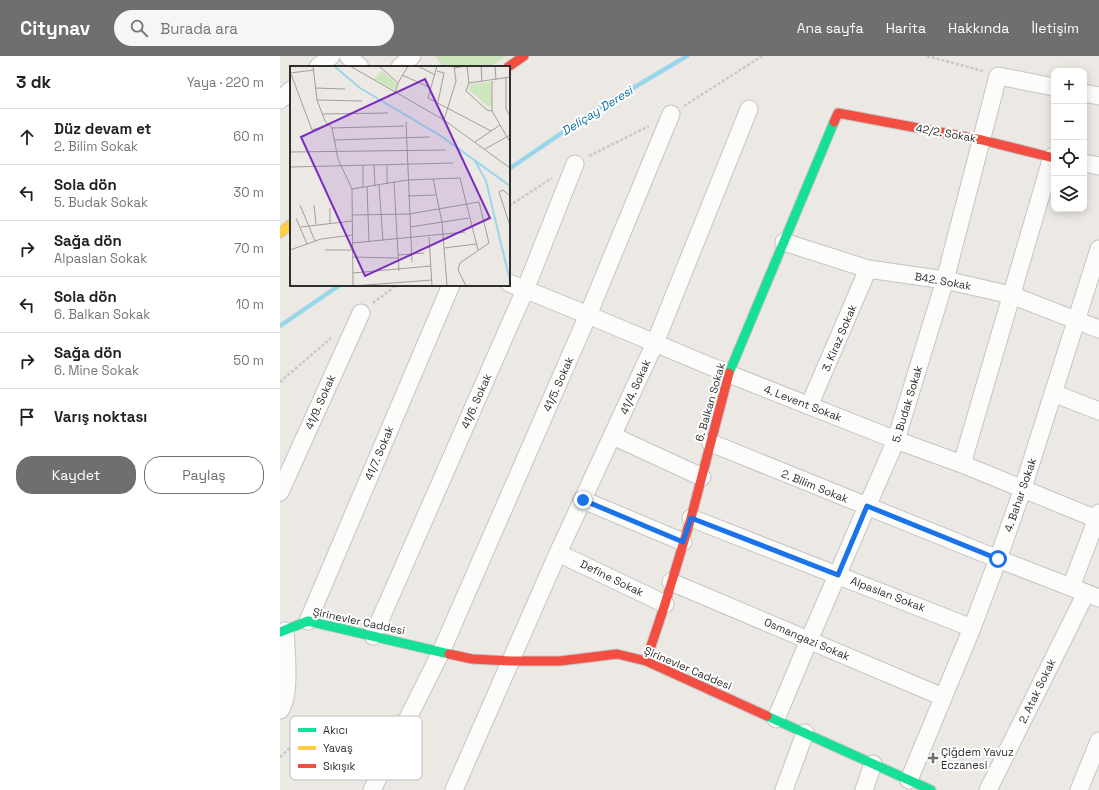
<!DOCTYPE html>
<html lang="tr">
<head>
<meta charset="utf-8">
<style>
  body { margin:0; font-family:"Space Grotesk",sans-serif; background:#f6f6f6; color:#222 }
  .controls { position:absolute; right:12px; top:12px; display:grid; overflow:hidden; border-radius:8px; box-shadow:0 2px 10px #0003 }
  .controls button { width:36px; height:36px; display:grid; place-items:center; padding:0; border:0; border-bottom:1px solid #e0e0e0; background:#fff; color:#222; font:20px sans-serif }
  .stop { position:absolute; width:12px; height:12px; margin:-9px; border:3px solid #1a73e8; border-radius:50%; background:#fff }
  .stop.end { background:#1a73e8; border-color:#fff; box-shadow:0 1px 4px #0008 }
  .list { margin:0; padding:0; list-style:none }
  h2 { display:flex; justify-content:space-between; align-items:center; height:52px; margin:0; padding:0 16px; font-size:17px }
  h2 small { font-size:13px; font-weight:400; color:#767676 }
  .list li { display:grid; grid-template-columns:26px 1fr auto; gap:12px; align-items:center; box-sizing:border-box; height:56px; padding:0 16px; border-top:1px solid #e0e0e0 }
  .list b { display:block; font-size:15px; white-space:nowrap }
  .list p { margin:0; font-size:13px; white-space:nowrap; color:#767676 }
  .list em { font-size:13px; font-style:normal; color:#767676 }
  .actions { display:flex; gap:8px; padding:12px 16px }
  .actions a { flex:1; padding:9px 0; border:1px solid #706f6e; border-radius:16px; text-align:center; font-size:14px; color:#706f6e }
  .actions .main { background:#706f6e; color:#fff }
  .icon { flex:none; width:22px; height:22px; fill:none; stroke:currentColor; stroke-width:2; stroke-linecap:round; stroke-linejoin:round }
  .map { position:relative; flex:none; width:819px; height:734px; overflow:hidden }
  header { display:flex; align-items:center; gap:24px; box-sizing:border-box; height:56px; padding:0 20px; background:#706f6e; color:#fff }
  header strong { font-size:19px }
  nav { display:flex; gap:22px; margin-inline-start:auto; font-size:14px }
  .search { width:280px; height:36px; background:#f6f6f6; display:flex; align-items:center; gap:10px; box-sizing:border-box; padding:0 14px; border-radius:22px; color:#767676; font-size:15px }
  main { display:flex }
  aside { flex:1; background:#fff }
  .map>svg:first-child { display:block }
  .green { fill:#cee6be }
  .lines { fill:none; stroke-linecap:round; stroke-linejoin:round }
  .stream { stroke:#99d6ec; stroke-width:4.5 }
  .street-casing { stroke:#c5c4c5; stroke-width:19 }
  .fast-casing { stroke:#c5c4c5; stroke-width:11 }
  .slow-casing { stroke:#c5c4c5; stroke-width:11 }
  .jam-casing { stroke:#c5c4c5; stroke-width:11 }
  .path { stroke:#c9c9c8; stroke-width:2.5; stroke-dasharray:3 2; stroke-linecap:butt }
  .street { stroke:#fcfcfb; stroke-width:17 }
  .fast { stroke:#16e098; stroke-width:9 }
  .slow { stroke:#ffcf43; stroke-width:9 }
  .jam { stroke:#f24e42; stroke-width:9 }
  .route { stroke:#1a73e8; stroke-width:5 }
  .poi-dot { fill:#706f6e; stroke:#fff; stroke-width:1.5 }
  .labels { text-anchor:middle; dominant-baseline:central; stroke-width:4; stroke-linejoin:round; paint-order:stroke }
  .street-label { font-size:11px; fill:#2e2e2e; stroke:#fff }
  .poi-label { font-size:11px; fill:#2e2e2e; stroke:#fff; text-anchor:start }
  .water-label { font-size:12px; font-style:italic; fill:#0d6fa3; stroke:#fff }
  .inset-river { fill:none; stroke:#99d6ec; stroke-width:2 }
  .inset-road { fill:none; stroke:#a09e9b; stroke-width:1 }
  .view { fill:#7b2cbf; fill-opacity:0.15; stroke:#7b2cbf; stroke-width:2 }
  .inset-edge { fill:none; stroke:#2e2e2e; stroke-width:2 }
  .key { fill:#fff; stroke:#c0c0c0; stroke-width:1 }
  .key-label { font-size:11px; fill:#2e2e2e }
</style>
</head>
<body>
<header>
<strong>Citynav</strong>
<div class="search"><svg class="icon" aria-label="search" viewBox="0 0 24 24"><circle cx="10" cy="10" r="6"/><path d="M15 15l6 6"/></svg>Burada ara</div>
<nav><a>Ana sayfa</a><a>Harita</a><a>Hakkında</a><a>İletişim</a></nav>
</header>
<main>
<aside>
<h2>3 dk<small>Yaya · 220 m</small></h2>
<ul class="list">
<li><svg class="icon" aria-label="ahead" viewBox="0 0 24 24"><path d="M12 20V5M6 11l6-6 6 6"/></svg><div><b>Düz devam et</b><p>2. Bilim Sokak</p></div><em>60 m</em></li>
<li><svg class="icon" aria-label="left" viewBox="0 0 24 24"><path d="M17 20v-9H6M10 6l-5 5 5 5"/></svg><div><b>Sola dön</b><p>5. Budak Sokak</p></div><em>30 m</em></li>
<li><svg class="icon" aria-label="right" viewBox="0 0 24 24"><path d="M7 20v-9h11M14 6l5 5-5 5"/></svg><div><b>Sağa dön</b><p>Alpaslan Sokak</p></div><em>70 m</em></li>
<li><svg class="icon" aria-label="left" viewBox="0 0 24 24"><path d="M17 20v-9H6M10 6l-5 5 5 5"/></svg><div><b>Sola dön</b><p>6. Balkan Sokak</p></div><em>10 m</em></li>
<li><svg class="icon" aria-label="right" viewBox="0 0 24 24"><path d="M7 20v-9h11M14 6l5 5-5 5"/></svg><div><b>Sağa dön</b><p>6. Mine Sokak</p></div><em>50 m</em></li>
<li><svg class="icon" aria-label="arrive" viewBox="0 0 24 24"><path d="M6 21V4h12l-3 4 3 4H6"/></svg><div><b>Varış noktası</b></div></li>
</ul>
<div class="actions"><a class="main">Kaydet</a><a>Paylaş</a></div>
</aside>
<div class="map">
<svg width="819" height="734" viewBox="0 0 819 734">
  <rect width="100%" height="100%" fill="#ece8e4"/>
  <path class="green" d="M155,0h71l-17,11h-46z"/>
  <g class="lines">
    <path class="stream" d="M229,113l85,-58 93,-55
      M0,270l60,-41"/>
    <g class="street-casing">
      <path id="street" d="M68,0l12,11
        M38,11l13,-11
        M120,11l12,-11
        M804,37l15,3
        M0,44l11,-10
        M804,107l15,3
        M504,186l84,27 77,11 66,15 88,34
        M229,227l79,32 141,59 167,66 66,24 137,56
        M773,337l46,18
        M529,350l59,-137
        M333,380l89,41
        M431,387l287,116 101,39
        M682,408l90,-307
        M0,436l81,-179
        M303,444l100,42
        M411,462l281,110
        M278,497l107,51
        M391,526l272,115
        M791,531l28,-74
        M28,565l143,-336
        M93,580l152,-346 50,-126
        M0,654c11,-12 6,-62 5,-79
        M496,663l33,-79 87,-200 49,-160 53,-204 56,11
        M629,724l63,-152 26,-69 25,-71 76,-239
        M92,734l69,-138 147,-337 83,-201
        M174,734l104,-237 97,-210 94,-234
        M504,734l21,-57
        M584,734l9,-26
        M708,734l98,-197
        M799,734l20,-49"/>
    </g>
    <g class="fast-casing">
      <path id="fast" d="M449,317l105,-251
        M0,576l28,-11 141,33
        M487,660l164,74"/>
    </g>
    <g class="slow-casing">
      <path id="slow" d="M0,177l11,-9"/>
    </g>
    <g class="jam-casing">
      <path id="jam" d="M228,11l16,-11
        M554,66l4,-9 144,27 72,18
        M169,598l23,5 39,2h49l57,-7 29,7 121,55
        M366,605l19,-57 26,-86 38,-145"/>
    </g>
    <path class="path" d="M647,0l56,15
      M404,50l78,-50
      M309,100l60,-30
      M229,150l43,-28
      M93,247l24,-18
      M0,326l51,-44
      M0,701c12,-9 22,-25 14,-41"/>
    <use href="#street" class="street"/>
    <use href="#fast" class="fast"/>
    <use href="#slow" class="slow"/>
    <use href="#jam" class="jam"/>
  </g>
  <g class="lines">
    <path class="route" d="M303,444l100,42 8,-24 147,57 29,-69 131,53"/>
  </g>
  <path class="poi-dot" d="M651 696h4v4h4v4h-4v4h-4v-4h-4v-4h4z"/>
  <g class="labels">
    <g class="street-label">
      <text transform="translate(666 77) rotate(10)">42/2. Sokak</text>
      <text transform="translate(663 225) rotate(10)">B42. Sokak</text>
      <text transform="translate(559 282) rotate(-67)">3. Kiraz Sokak</text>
      <text transform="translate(278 328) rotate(-66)">41/5. Sokak</text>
      <text transform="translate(355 331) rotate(-66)">41/4. Sokak</text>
      <text transform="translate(196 345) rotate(-66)">41/6. Sokak</text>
      <text transform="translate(40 346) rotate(-66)">41/9. Sokak</text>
      <text transform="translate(430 346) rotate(-74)">6. Balkan Sokak</text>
      <text transform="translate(523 347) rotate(21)">4. Levent Sokak</text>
      <text transform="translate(627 348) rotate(-73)">5. Budak Sokak</text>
      <text transform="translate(99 397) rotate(-67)">41/7. Sokak</text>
      <text transform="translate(535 430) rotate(22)">2. Bilim Sokak</text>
      <text transform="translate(740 439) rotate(-71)">4. Bahar Sokak</text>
      <text transform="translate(332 522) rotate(26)">Define Sokak</text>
      <text transform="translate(608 538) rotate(21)">Alpaslan Sokak</text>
      <text transform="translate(79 565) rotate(12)">Şirinevler Caddesi</text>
      <text transform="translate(527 583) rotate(23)">Osmangazi Sokak</text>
      <text transform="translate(408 612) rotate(23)">Şirinevler Caddesi</text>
      <text transform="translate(757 635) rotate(-64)">2. Atak Sokak</text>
    </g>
    <g class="poi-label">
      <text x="661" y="696">Çiğdem Yavuz<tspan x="661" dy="13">Eczanesi</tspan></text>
    </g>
    <g class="water-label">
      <text transform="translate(317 55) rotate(-32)">Deliçay Deresi</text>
    </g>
  </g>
  <g transform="translate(10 10)">
    <rect width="220" height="220" fill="#ece8e4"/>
    <path d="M92,5l15,13 -2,6 -21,-11zM201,16l1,23 -3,2 -20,-17 2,-6z" fill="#cee6be"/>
    <path class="inset-river" d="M44,0l26,22 81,48 69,50M184,93l12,22 24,100"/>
    <path class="inset-road" d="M23,0l4,34 8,21 7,7 6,31 14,30 1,97M60,0l94,54 66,48M89,0l19,17M128,0l17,9M147,0l-9,32 63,33M191,0l1,16M205,0l1,14M164,2l13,-2 2,17 -3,8 21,19 5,1M147,5l7,2 -6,29M0,7l24,-3M1,8l21,56 16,-5M112,9l29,13M216,12v31l4,7M202,15v30l18,31M179,17l41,-6M25,22l30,1M105,27l3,-10 10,-17M27,34l45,1M32,48l66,-1M154,54l12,-39 -2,-15M116,56l6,140M42,62l72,-2M44,74l96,-3M185,76l25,-17M195,83l25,-14M0,86l156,-2M84,99l1,21M97,99v19M0,101l163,-4M143,113l9,43 5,64M104,116l5,89M89,119l4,56M73,121v-22M77,121l2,55M62,123l55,-9 53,-2 18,72M118,130l27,-1M220,130l-7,-6 -4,2 11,34M10,139l15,36M24,139l2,19M40,142v15M62,149l57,-1 70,-12 10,41 -29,20 -2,7 8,16M6,152l11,26M11,161l51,-6M120,161l59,-9M139,171l3,49M62,177l113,-11M154,182l32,-4M0,184l31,-11 31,-4M35,184h27M108,189l26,-2M62,191l46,1M63,207l78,-7M63,220l79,-6"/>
    <path class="view" d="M135,13l65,139 -125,58 -64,-139z"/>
    <rect width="220" height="220" class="inset-edge"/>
  </g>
  <rect x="10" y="660" width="132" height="64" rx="6" class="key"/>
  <rect x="18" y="672" width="18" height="4" fill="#16e098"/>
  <rect x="18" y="690" width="18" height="4" fill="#ffcf43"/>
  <rect x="18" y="708" width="18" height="4" fill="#f24e42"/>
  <g class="key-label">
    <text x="43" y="678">Akıcı</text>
    <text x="43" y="696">Yavaş</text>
    <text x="43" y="714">Sıkışık</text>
  </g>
</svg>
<div class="controls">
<button>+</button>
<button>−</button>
<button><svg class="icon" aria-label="locate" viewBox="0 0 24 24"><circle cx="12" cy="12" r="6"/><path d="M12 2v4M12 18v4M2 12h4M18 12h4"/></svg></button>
<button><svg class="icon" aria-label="layers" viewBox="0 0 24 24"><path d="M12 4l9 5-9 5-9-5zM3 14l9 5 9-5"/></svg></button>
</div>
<div class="stop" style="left:718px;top:503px"></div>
<div class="stop end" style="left:303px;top:444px"></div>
</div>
</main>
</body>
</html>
